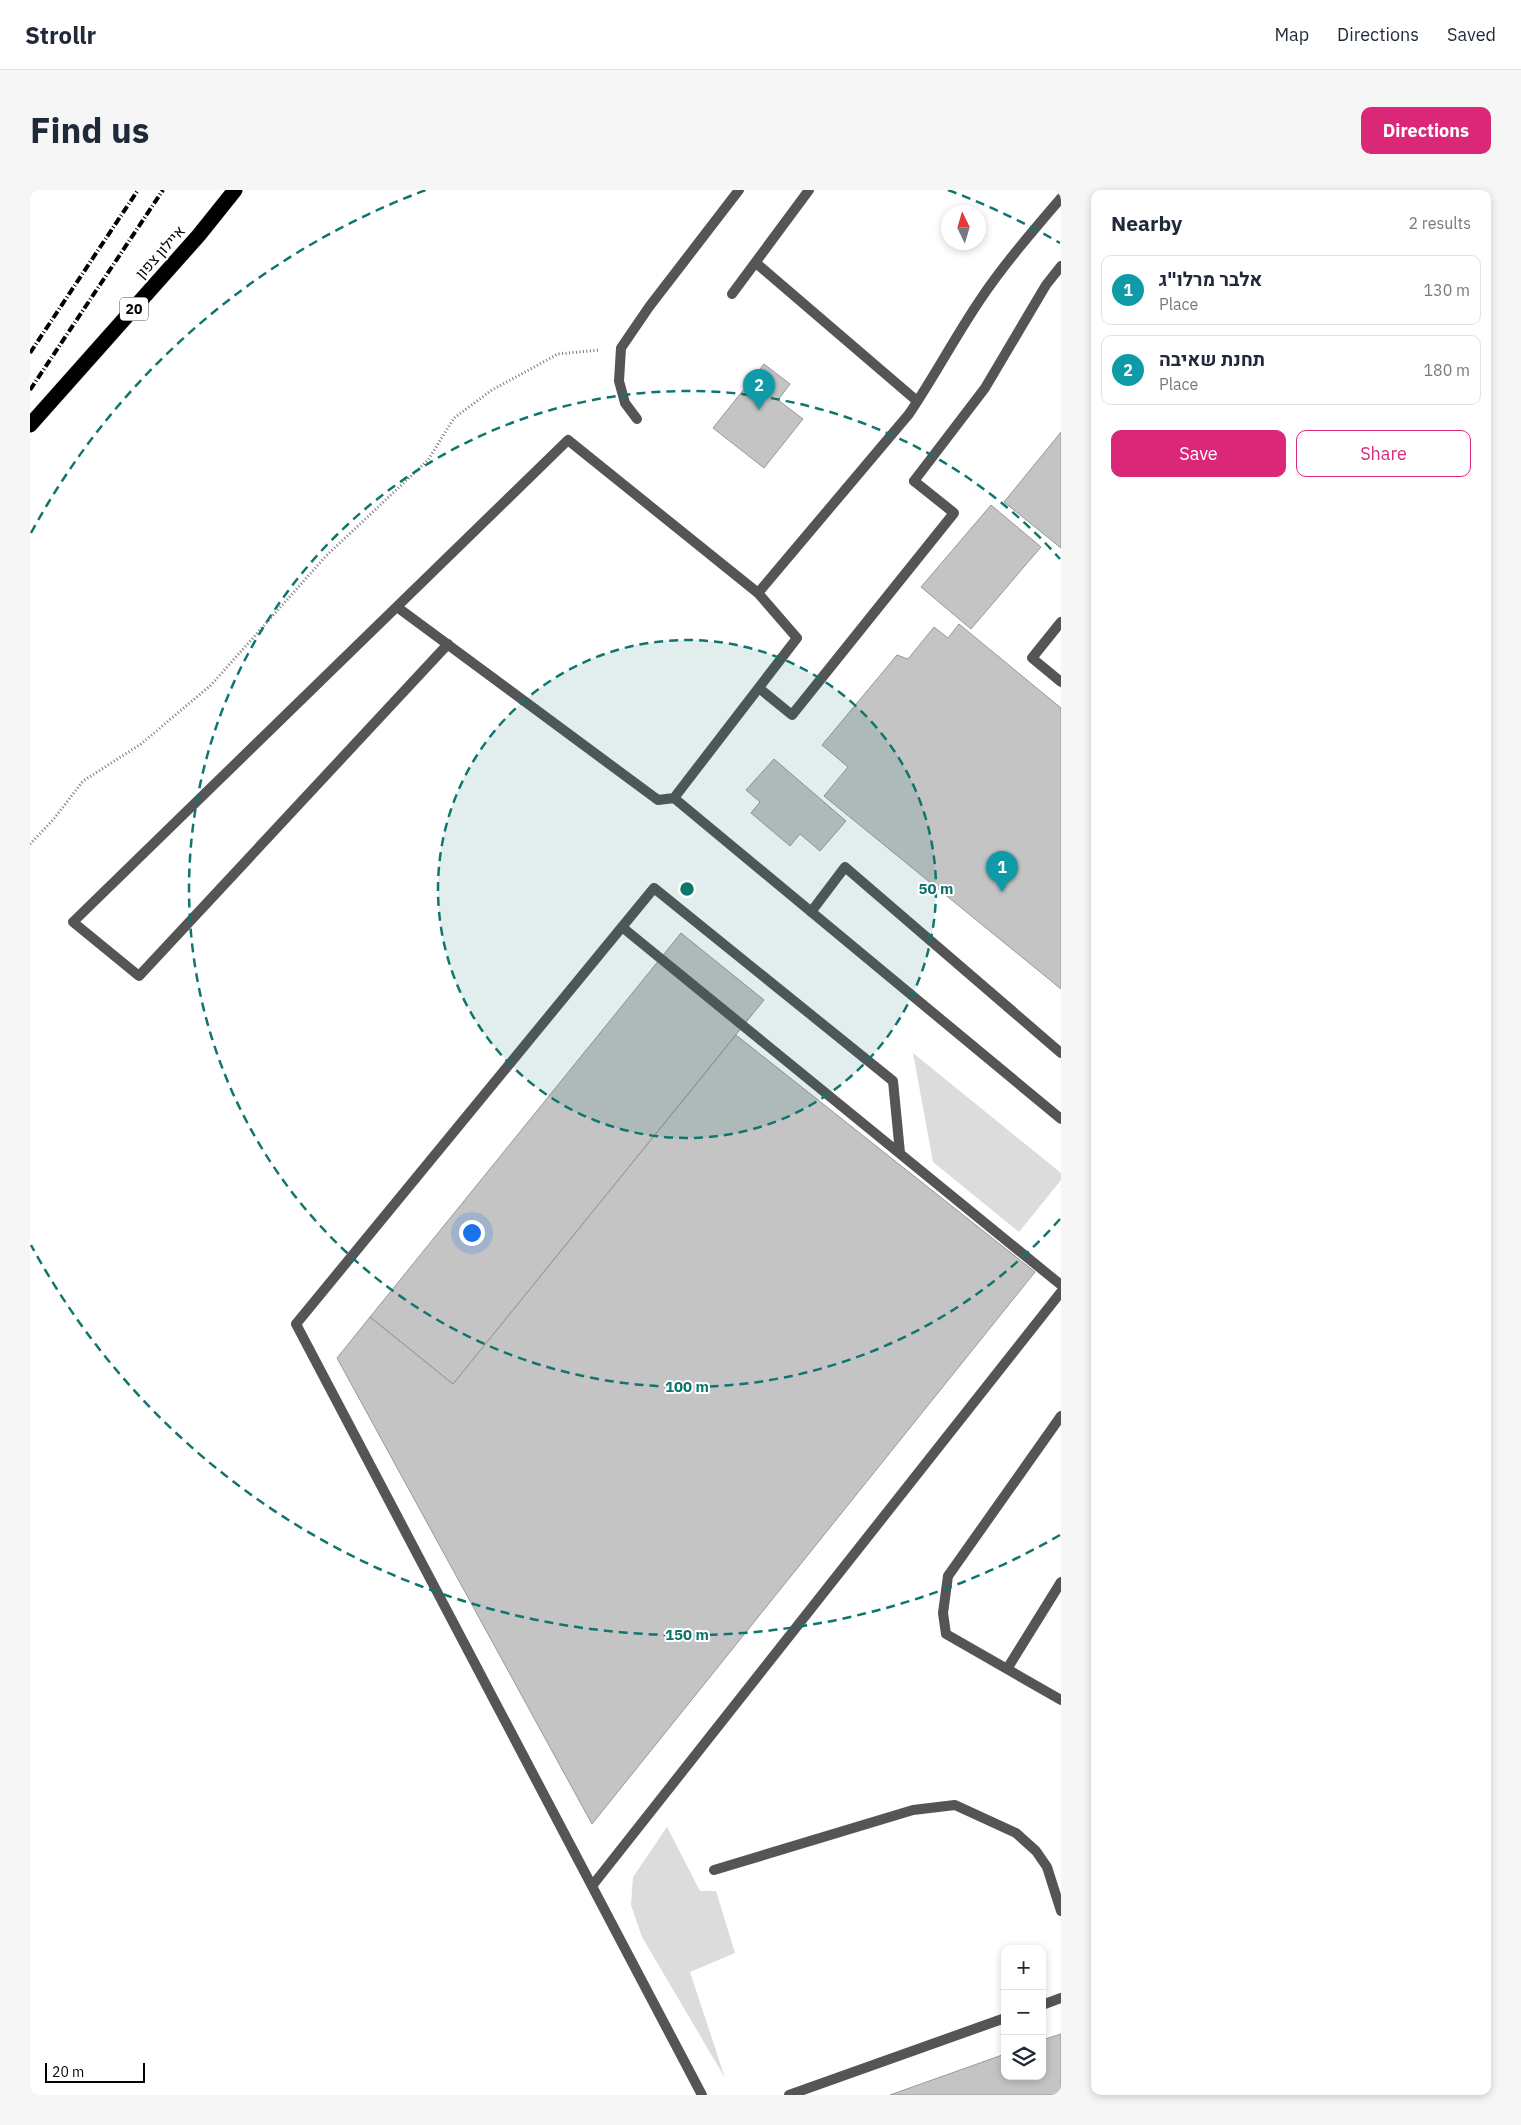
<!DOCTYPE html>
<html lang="en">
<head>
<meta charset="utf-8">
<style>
  body { margin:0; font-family:"IBM Plex Sans",Heebo,sans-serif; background:#f6f6f7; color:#1f2937 }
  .controls { position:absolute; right:15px; bottom:15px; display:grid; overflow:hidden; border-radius:10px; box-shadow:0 2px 8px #0003 }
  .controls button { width:45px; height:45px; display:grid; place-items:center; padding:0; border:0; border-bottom:1px solid #e0e1e3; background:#fff; color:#1f2937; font:25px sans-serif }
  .compass { position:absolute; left:911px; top:15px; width:45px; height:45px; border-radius:50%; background:#fff; box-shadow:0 2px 8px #0003; rotate:355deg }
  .scale { position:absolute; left:15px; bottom:12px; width:100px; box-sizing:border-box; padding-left:5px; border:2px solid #000; border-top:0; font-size:14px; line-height:18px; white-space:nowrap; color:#000; -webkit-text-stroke:4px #fff; paint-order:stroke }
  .you { position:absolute; left:441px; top:1042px; width:18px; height:18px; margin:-12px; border:4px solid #fff; border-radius:50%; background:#1a73e8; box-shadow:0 0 0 8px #1a73e833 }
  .badge { display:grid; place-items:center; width:32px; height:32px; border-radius:50%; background:#db2777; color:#fff; font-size:16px; font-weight:700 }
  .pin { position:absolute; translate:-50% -41px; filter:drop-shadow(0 1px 2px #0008) }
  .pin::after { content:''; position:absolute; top:26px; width:18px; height:15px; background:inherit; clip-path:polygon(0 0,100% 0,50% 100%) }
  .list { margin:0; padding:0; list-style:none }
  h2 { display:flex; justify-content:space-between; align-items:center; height:65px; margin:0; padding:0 20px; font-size:21px }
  h2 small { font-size:16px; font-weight:400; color:#747a83 }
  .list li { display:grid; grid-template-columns:32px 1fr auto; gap:15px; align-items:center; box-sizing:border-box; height:70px; margin:0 10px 10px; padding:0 10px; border:1px solid #e0e1e3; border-radius:10px }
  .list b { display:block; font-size:19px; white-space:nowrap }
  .list p { margin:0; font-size:16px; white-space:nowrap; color:#747a83 }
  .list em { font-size:16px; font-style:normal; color:#747a83 }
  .actions { display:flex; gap:10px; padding:15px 20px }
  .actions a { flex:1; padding:11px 0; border:1px solid #db2777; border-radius:10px; text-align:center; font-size:18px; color:#db2777 }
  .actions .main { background:#db2777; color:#fff }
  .icon { flex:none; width:28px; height:28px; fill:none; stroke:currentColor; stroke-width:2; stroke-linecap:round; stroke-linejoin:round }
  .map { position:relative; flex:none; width:1031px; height:1905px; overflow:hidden; border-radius:10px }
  header { display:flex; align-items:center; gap:30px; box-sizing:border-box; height:70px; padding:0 25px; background:#fff; border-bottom:1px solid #e0e1e3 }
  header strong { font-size:24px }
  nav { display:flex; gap:28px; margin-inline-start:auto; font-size:18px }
  .intro { display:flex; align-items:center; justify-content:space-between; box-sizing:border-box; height:120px; padding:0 30px }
  h1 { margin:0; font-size:35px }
  .button { padding:12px 22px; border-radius:10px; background:#db2777; color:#fff; font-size:18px; font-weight:700 }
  main { display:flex; gap:30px; padding:0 30px }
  aside { flex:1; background:#fff; border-radius:10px; box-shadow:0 2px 8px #0003 }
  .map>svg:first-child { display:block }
  .green { fill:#dcdcdc }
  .building { fill:#c4c4c4; stroke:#999 }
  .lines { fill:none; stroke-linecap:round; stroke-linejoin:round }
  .motorway-casing { stroke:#dbdbdb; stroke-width:16 }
  .path { stroke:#777; stroke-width:3; stroke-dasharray:1 2.5; stroke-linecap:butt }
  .service { stroke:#555; stroke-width:10 }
  .minor { stroke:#555; stroke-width:10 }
  .motorway { stroke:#000; stroke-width:15 }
  .rail { stroke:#000; stroke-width:4; stroke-dasharray:8 2.5 1 2.5; stroke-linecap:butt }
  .ring { fill:none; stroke:#0f766e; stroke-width:2.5; stroke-dasharray:9 6 }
  .labels { text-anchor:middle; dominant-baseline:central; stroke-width:4; stroke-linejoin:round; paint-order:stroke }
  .shield { fill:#fff; stroke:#4c4c4c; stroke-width:1 }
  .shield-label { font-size:14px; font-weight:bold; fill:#000 }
  .street-label { font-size:15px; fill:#000; stroke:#fff }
  .centre { fill:#0f766e; stroke:#fff; stroke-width:2.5 }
  .ring-label { font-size:15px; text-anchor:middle; font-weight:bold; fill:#0f766e; stroke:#fff; stroke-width:4; stroke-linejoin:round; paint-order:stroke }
</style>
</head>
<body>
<header>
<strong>Strollr</strong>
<nav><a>Map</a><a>Directions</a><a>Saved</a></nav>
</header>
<div class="intro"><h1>Find us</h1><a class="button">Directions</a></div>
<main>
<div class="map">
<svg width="1031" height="1905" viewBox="0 0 1031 1905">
  <rect width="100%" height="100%" fill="#fff"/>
  <path class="green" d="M883,863l148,120v7l-42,52 -86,-70z
    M637,1637l33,64h16l19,62 -45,19 35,106 -83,-141 -11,-32 2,-28z"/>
  <path class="building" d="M734,174l26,20 -12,16 25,19 -39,49 -51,-40z
    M1031,242v116l-57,-46z
    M961,315l50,42 -70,82 -50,-42z
    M929,434l102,84v281l-237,-193 24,-29 -26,-22 75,-90 11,4 26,-32 14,11z
    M744,569l72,62 -26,30 -20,-17 -10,12 -39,-33 9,-11 -14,-12z
    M651,743l83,67 -311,384 -83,-67z
    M706,845l299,237 -443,552 -255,-466 33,-41 83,67z
    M1031,1844v61h-171l115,-41v22h37v-36z"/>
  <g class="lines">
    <g class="motorway-casing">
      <path id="motorway" d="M0,235l169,-190 36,-45"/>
    </g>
    <path class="path" d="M0,654l23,-24 30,-39 58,-37 70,-59 115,-129 102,-96 26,-42 38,-28 66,-36 42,-4"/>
    <path class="service" d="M726,73l161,138
      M702,104l77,-104
      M607,229l-12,-16 -6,-22 2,-33 28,-41 90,-117
      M728,403l151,-179c25,-37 46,-77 71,-114 24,-36 53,-69 81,-102
      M367,417l261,193 16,-2
      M1031,432l-29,36 29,24
      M418,454l-309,332 -66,-54 495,-482 190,153 39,45 -123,160 387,321
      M729,498l33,27 162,-202 -40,-32
      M781,722l34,-45 216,186
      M592,737l439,358
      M1031,1226l-113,160 -5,37 3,21 115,66
      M977,1479l54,-87
      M684,1680l199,-60 42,-5 61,28 20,18 11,16 14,44
      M562,1696l469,-594
      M1012,1815l19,-7
      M672,1905l-406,-771 358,-436 239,193 7,72
      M759,1905l216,-77"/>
    <path class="minor" d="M884,291l71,-93 61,-103 15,-19"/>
    <use href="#motorway" class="motorway"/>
    <path class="rail" d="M0,163l108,-163
      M0,200l133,-200"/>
  </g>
  <circle cx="657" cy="699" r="249" fill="#0f766e" fill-opacity=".12"/>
  <g class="ring">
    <circle cx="657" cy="699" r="249"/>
    <path d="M1030 1029A498 498 0 1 1 1030 369"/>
    <path d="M1030 1345A746 746 0 0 1 1 1055M1 343A746 746 0 0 1 396 0M918 0A746 746 0 0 1 1030 53"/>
  </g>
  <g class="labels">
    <rect class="shield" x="90" y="107.5" width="28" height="23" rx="4"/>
    <g class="shield-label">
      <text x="104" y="119">20</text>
    </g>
    <g class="street-label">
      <text transform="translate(130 62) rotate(-48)">איילון צפון</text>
    </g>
  </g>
  <circle cx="657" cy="699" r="8" class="centre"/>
  <g class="ring-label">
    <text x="906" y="704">50 m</text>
    <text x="657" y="1202">100 m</text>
    <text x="657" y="1450">150 m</text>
  </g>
</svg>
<div class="controls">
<button>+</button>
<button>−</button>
<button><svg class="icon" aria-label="layers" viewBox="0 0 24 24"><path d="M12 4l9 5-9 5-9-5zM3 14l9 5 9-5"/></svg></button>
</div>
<svg class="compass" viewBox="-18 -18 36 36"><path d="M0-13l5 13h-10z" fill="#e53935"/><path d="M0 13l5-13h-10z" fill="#747a83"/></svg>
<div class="scale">20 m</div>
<div class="you"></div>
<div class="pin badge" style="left:972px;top:702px;background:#0f9aa8">1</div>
<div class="pin badge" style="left:729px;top:220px;background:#0f9aa8">2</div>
</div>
<aside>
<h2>Nearby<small>2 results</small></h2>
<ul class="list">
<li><span class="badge" style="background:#0f9aa8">1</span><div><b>אלבר מרלו&quot;ג</b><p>Place</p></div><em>130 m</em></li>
<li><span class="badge" style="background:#0f9aa8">2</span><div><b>תחנת שאיבה</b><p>Place</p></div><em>180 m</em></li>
</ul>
<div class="actions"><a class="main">Save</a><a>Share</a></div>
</aside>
</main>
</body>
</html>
